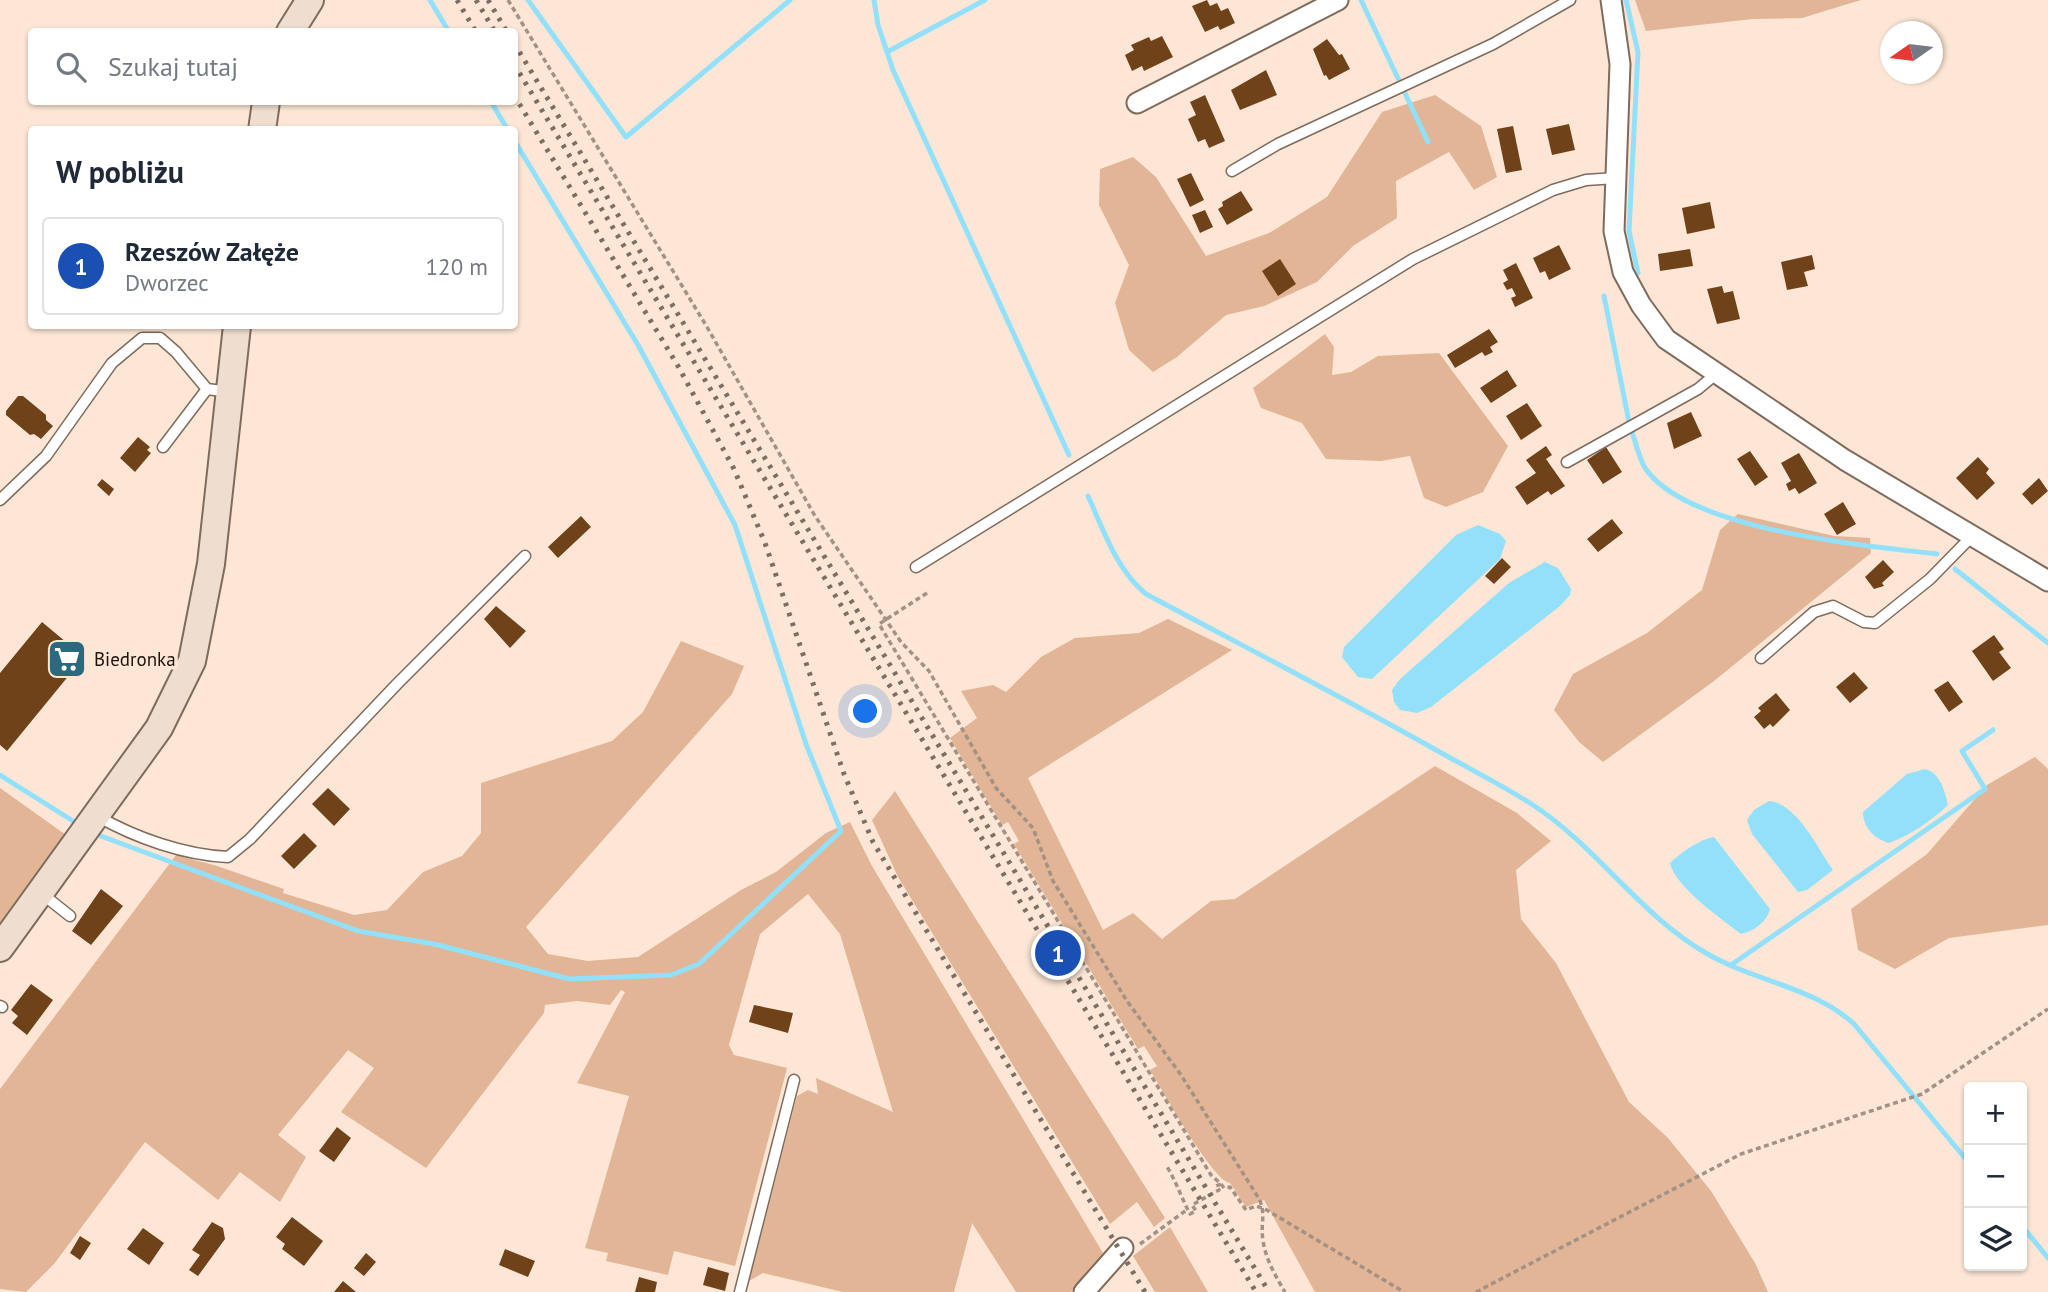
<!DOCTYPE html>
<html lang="pl">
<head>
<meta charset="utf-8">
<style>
  body { margin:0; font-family:"PT Sans",sans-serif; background:#f2f2f3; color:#1f2937 }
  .controls { position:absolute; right:21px; bottom:21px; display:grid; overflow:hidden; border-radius:7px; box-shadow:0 2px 5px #0004 }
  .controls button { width:63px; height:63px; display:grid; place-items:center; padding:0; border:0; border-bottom:2px solid #e0e1e3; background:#fff; color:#1f2937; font:35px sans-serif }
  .compass { position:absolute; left:1880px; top:21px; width:63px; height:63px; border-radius:50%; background:#fff; box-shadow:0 2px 5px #0004; rotate:256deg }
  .you { position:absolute; left:866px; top:712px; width:24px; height:24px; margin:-18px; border:5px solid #fff; border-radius:50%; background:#1a73e8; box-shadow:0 0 0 10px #1a73e833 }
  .badge { display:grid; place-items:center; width:46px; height:46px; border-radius:50%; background:#7c3aed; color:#fff; font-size:23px; font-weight:700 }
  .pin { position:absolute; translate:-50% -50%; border:4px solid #fff; box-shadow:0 2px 7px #0006 }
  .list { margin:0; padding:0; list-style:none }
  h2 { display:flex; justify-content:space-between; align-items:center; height:91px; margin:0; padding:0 28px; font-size:30px }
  h2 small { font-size:23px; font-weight:400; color:#747a83 }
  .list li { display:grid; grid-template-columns:46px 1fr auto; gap:21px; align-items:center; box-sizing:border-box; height:98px; margin:0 14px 14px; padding:0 14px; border:2px solid #e0e1e3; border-radius:7px }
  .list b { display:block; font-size:26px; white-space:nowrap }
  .list p { margin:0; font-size:23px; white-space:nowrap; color:#747a83 }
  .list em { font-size:23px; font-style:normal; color:#747a83 }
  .icon { flex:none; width:38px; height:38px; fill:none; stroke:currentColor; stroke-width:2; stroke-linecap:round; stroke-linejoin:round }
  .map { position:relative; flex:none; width:2048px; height:1292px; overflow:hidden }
  .search { position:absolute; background:#fff; box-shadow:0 2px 5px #0004; left:28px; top:28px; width:490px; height:77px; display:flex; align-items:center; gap:18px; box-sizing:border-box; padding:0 24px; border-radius:7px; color:#747a83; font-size:26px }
  .panel { position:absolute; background:#fff; box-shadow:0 2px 5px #0004; left:28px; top:126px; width:490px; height:203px; border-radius:7px }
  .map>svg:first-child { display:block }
  .green { fill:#e1b595 }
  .water { fill:#92e0fa }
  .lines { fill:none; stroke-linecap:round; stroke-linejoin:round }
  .stream { stroke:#92e0fa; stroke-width:5 }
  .building { fill:#704219 }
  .lane-casing { stroke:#7f6b5c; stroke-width:13 }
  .street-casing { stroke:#7f6b5c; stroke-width:23 }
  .secondary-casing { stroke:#7f6b5c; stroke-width:30 }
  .path { stroke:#a29184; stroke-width:3.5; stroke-dasharray:5 3.5; stroke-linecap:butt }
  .lane { stroke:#fff; stroke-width:10 }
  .street { stroke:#fff; stroke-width:19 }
  .secondary { stroke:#efded0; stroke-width:26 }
  .rail { stroke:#7c6e63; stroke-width:5; stroke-dasharray:3.5 7; stroke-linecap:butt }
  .labels { text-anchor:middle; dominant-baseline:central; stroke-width:7; stroke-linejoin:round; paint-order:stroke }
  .poi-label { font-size:19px; fill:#1b130d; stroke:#fde6d5; text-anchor:start }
</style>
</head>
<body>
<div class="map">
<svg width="2048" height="1292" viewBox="0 0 2048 1292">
  <rect width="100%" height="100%" fill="#fde6d5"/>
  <path class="green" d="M1635,0h226l-59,18 -50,1 -106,12z
    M1435,95l46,31 16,51 -23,13 -25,-38 -53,29 1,37 -44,28 -36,36 -53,24 -38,9 -49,42 -24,15 -24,-22 -14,-47 14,-38 -30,-60 1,-36 33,-12 23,20 50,79 63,-23 58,-36 55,-85z
    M1325,334l9,13 -2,28 19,-3 27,-16 61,-3 69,93 -25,46 -37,15 -22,-9 -14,-42 -29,5 -55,-2 -24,-36 -41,-15 -8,-20z
    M1738,514l96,22 36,2 1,15 -157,128 -111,81 -24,-20 -25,-32 19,-36 74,-41 55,-43 18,-60z
    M1168,619l64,31 -204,128 75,152 30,-17 29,26 49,-38 24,-2 200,-133 82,47 34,28 -35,29 5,49 35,44 73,139 39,36 43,53 44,72 13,29h-453l-51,-92 -18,7 -16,-24c-18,-3 -67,-92 -80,-113l7,-4 -13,-20 -6,3 -124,-205 5,-3 -11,-19 -6,3 -52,-87 27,-20 -16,-27 32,-6 13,7 35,-35 34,-19 64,-5z
    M681,641l63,25 -12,28 -206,233 22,27 40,7 50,-4 103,-67 35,-18 50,-39 24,-11 22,44 234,392 -35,34h-55l-44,-69 -18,69h-111l-80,-19 -14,8 48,-185 11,-6 10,4 -2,-16 77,34 -53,-178 -32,-40 -48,40 -31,111 5,10 53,13 -52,198 -61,-15 -6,24 -62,-14 2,-8 -23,-5 44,-152 -52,-13 48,-91 -4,-2 -11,15 -33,-4 -32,4 -1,8 -118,155 -85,-56 33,-44 -26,-18 -70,85 28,22 -26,45 -40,-30 -22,28 -73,-58 -91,122 -28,28 -26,-3v-200l176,-234 41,11 67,23 -1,4 71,22 33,-5 36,-38 39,-16 19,-23v-50l131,-42 31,-29z
    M2035,757l13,12v156l-99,13 -54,31 -37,-19 -7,-41 76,-55 60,-69z
    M0,788l66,47 -66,91z
    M895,791l270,427 -11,9 -17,-25 -27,22 -212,-347 -26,-57z
    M1170,1227l38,65h-53l-22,-36z"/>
  <path class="water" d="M1478,525l22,9 6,7 -6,18 -128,120 -14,-2 -16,-20 2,-10 112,-112z
    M1545,562l13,6 13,21 -1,6 -10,11 -129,101 -14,6 -17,-3 -6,-8 -2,-12 8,-11 109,-96z
    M1925,769c15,4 20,22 23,36 -18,17 -36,29 -59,38 -14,-4 -26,-15 -26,-31l44,-38z
    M1769,801c28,2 49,48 64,69l-26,20 -9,2 -46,-58 -5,-14 7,-10z
    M1714,837l56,72c-3,13 -16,22 -29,25 -19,-15 -66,-47 -71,-71 12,-11 28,-23 44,-26z"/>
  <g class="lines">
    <path class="stream" d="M430,0l19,32
      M528,0l98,137 164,-137
      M874,0l4,25 15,45 176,385
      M1361,0l67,142
      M1626,0l12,52 -9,179 9,42
      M887,52l98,-52
      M491,102l17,28
      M1604,296l25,126
      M1632,432c4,11 7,26 13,36 43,63 220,77 292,86
      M1088,496c16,35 28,73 58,98 97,52 194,102 290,156 32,18 66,35 97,55 64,42 107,110 173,148 47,28 108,34 148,71l115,139
      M1955,569l93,74
      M0,775l73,46
      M98,835l260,96 76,13 135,35 102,-4 28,-11 142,-133 -35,-87 -71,-219 -97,-180 -124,-205
      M1731,965l254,-176 -23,-38 31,-21
      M2022,1226l26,32"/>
  </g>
  <path class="building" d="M1207,0l3,6 7,-3 4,8 7,-3 7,15 -15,7 -2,-4 -13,6 -13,-26z
    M1162,36l11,21 -29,14 -2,-5 -10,5 -7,-16 9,-5 -3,-5 18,-8 2,4z
    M1327,39l12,16 3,-1 8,15 -21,11 -3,-5 -2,1 -11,-27z
    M1266,70l11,25 -37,15 -9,-20z
    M1205,95l20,46 -16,7 -4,-9 -7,3 -10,-23 8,-4 -6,-13z
    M1569,124l6,26 -23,5 -6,-26z
    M1513,126l9,44 -16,3 -9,-44z
    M1191,173l13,27 -14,7 -13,-28z
    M1241,191l12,19 -26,15 -9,-16 5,-3 -1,-4z
    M1710,202l5,26 -28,6 -5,-26z
    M1205,210l8,17 -13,6 -8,-18z
    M1559,245l12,24 -22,11 -4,-9 -5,2 -7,-15z
    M1690,249l3,17 -33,5 -2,-17z
    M1812,255l3,14 -11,3 4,14 -21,4 -6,-28z
    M1280,259l16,25 -18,12 -16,-25z
    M1516,263l17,35 -18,9 -4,-9 5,-2 -4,-8 -5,2 -4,-7 5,-3 -5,-10z
    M1722,286l2,7 9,-2 7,28 -23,5 -10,-35z
    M1489,329l9,13 -8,5 3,5 -8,4 -3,-4 -27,16 -8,-13z
    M1507,370l10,16 -26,17 -11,-15z
    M18,396h5l23,19v5l7,6 -12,13 -7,-5 -4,1 -24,-20v-4z
    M1527,403l15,23 -21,14 -15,-24z
    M1691,412l11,24 -28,13 -7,-26z
    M138,437l12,10 -3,3 4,3 -16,19 -15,-14z
    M1546,446l6,9 -6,4 19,27 -14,9 -3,-4 -21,14 -12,-18 21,-14 -10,-13z
    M1606,447l16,25 -19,12 -16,-24z
    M1750,451l18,26 -13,9 -18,-27z
    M1799,453l18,30 -18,11 -4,-6 -6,3 -3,-7 5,-3 -10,-18z
    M1978,457l11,12 -3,4 9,10 -18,17 -21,-22z
    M2039,478l9,13 -16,14 -10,-11z
    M102,479l12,10 -5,7 -12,-11z
    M1843,502l13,22 -19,11 -13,-21z
    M581,516l10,11 -33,31 -10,-11z
    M1612,519l11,14 -25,19 -11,-13z
    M1502,558l9,9 -17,17 -9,-8z
    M1883,560l11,12 -12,11 2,3 -10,3 -9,-12z
    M496,606l30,25 -16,17 -26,-29z
    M42,622l42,35 -77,94 -7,-6v-72z
    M1994,635l10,14 -5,3 12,16 -18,13 -21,-30z
    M1854,672l14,16 -18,15 -14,-16z
    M1948,681l15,21 -14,10 -15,-22z
    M1776,693l14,17 -17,17 -3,-3 -6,5 -10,-12 7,-6 -3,-3z
    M328,788l22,21 -16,17 -22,-22z
    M304,833l13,13 -23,23 -13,-13z
    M101,889l22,17 -32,39 -19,-14z
    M31,984l22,16 -26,35 -15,-12 6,-7 -7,-6z
    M754,1005l39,8 -5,20 -39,-11z
    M337,1127l14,11 -17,24 -15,-11z
    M292,1217l31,24 -19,25 -22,-17 3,-5 -9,-7z
    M212,1222l11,6 2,11 -27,37 -9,-6 11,-15 -8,-5z
    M143,1228l21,15 -15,22 -22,-16z
    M80,1236l11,7 -11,17 -10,-7z
    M505,1249l30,12 -7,16 -29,-12z
    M366,1253l10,9 -12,14 -10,-8z
    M708,1267l21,6 -4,18 -22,-6z
    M639,1277l18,5 -2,10h-20z
    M343,1281l13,11h-22z"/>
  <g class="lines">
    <g class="lane-casing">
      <path id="lane" d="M1232,171l46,-27 215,-100 77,-44
        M163,447l44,-58
        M1567,462l131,-73 18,-15
        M0,500l46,-44 66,-93 30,-25h18l16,14 31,37 23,3
        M916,567l497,-308 140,-69 33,-10 30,-2
        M1761,658l53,-46 19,-6 31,16 11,1 55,-44 43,-44
        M97,816c39,22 87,39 131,41l22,-18 147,-155 128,-128
        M41,893l29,23
        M0,1006l2,1
        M740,1292l54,-212"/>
    </g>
    <g class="street-casing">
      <path id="street" d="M1611,0l9,64 -6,167 9,41 18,33 25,34 179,121 203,121
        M1137,103l201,-103
        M1084,1292l39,-44"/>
    </g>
    <g class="secondary-casing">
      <path id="secondary" d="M290,32l20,-32
        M262,130l4,-28
        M0,948l159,-220 33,-67 19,-97 26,-238"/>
    </g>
    <path class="path" d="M508,0l199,327 108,189 86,126 28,29 67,117 37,40 20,53 74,120 54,74 77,122c9,16 2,26 5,43 2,18 13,37 22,52
      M927,593l-48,31 332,551 10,9 -5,2 3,4 -27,15 4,6 -6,3c-9,-17 -14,-33 -24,-49
      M1221,1184l3,4 6,-1 16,23 10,-4 9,3 139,83
      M1140,1244l48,-35
      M1476,1292l265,-138 181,-60 126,-85"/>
    <use href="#lane" class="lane"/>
    <use href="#street" class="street"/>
    <use href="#secondary" class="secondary"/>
    <path class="rail" d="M457,0l19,32
      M476,0l19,32
      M488,0l19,32
      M514,43l755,1249
      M514,64l742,1228
      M514,95l164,271 56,103 31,74 79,231 29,68 272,450"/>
  </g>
  <defs>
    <g id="supermarket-square" transform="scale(2.0125)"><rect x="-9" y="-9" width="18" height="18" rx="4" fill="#2a6a7e" stroke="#fde6d5"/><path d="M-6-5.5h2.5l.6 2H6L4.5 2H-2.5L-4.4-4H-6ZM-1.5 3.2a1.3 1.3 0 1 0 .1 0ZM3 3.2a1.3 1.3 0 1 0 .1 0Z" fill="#fff"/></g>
  </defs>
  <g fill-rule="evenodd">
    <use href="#supermarket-square" x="67" y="659"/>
  </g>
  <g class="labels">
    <g class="poi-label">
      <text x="94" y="659">Biedronka</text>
    </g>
  </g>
</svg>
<div class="controls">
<button>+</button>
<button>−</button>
<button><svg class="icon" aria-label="layers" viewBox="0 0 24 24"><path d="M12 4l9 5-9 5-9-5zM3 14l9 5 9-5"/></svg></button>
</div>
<svg class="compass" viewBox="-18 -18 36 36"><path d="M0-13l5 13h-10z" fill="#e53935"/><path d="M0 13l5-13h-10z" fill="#747a83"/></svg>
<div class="you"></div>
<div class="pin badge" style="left:1058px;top:953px;background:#1a4fb4">1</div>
<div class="search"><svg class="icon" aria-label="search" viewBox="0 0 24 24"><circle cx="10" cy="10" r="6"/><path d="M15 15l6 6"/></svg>Szukaj tutaj</div>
<section class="panel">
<h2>W pobliżu<small></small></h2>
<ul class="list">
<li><span class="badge" style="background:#1a4fb4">1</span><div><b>Rzeszów Załęże</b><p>Dworzec</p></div><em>120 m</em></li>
</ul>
</section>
</div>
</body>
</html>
